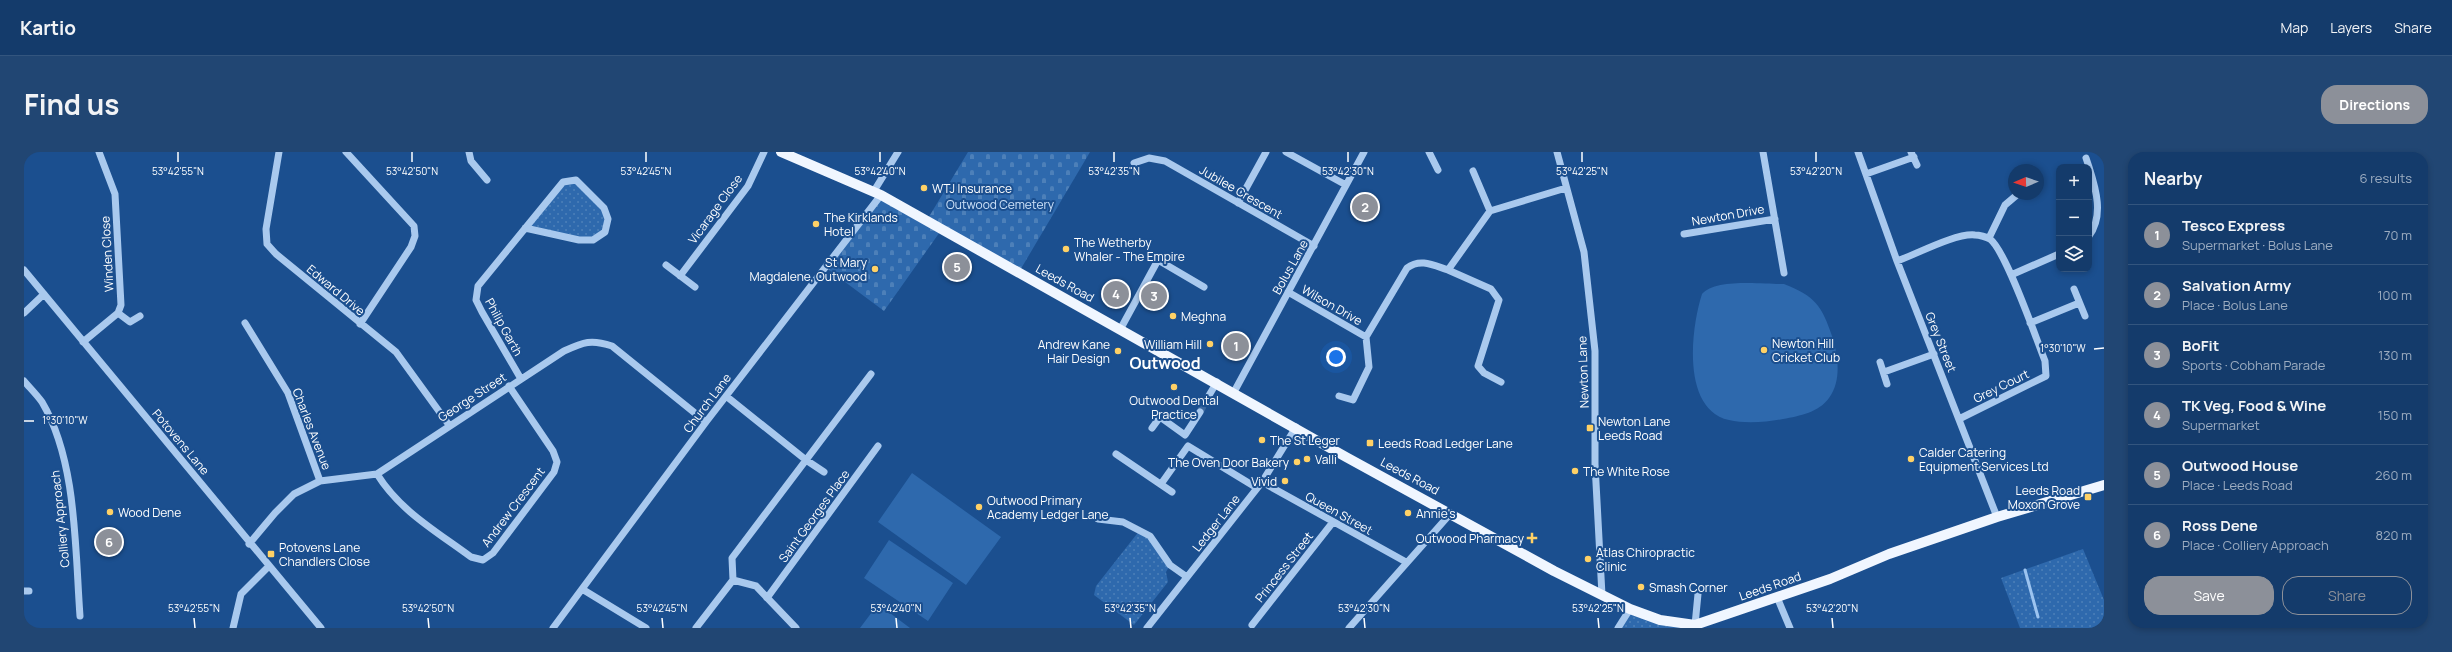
<!DOCTYPE html>
<html lang="en">
<head>
<meta charset="utf-8">
<style>
  body { margin:0; font-family:Manrope,sans-serif; background:#214673; color:#f1f3f6 }
  .controls { position:absolute; right:12px; top:12px; display:grid; overflow:hidden; border-radius:8px; box-shadow:0 2px 6px #0003 }
  .controls button { width:36px; height:36px; display:grid; place-items:center; padding:0; border:0; border-bottom:1px solid #33557e; background:#143b6b; color:#f1f3f6; font:20px sans-serif }
  .compass { position:absolute; left:1984px; top:12px; width:36px; height:36px; border-radius:50%; background:#143b6b; box-shadow:0 2px 6px #0003; rotate:268deg }
  .you { position:absolute; left:1312px; top:205px; width:14px; height:14px; margin:-10px; border:3px solid #fff; border-radius:50%; background:#1a73e8; box-shadow:0 0 0 6px #1a73e833 }
  .badge { display:grid; place-items:center; width:26px; height:26px; border-radius:50%; background:#8c9099; color:#fff; font-size:13px; font-weight:700 }
  .pin { position:absolute; translate:-50% -50%; border:2px solid #fff; box-shadow:0 1px 4px #0006 }
  .list { margin:0; padding:0; list-style:none }
  h2 { display:flex; justify-content:space-between; align-items:center; height:52px; margin:0; padding:0 16px; font-size:17px }
  h2 small { font-size:13px; font-weight:400; color:#9dadc1 }
  .list li { display:grid; grid-template-columns:26px 1fr auto; gap:12px; align-items:center; box-sizing:border-box; height:60px; padding:0 16px; border-top:1px solid #33557e }
  .list b { display:block; font-size:15px; white-space:nowrap }
  .list p { margin:0; font-size:13px; white-space:nowrap; color:#9dadc1 }
  .list em { font-size:13px; font-style:normal; color:#9dadc1 }
  .actions { display:flex; gap:8px; padding:12px 16px }
  .actions a { flex:1; padding:9px 0; border:1px solid #8c9099; border-radius:16px; text-align:center; font-size:14px; color:#8c9099 }
  .actions .main { background:#8c9099; color:#fff }
  .icon { flex:none; width:22px; height:22px; fill:none; stroke:currentColor; stroke-width:2; stroke-linecap:round; stroke-linejoin:round }
  .map { position:relative; flex:none; width:2080px; height:476px; overflow:hidden; border-radius:16px }
  header { display:flex; align-items:center; gap:24px; box-sizing:border-box; height:56px; padding:0 20px; background:#143b6b; border-bottom:1px solid #33557e }
  header strong { font-size:19px }
  nav { display:flex; gap:22px; margin-inline-start:auto; font-size:14px }
  .intro { display:flex; align-items:center; justify-content:space-between; box-sizing:border-box; height:96px; padding:0 24px }
  h1 { margin:0; font-size:28px }
  .button { padding:10px 18px; border-radius:16px; background:#8c9099; color:#fff; font-size:14px; font-weight:700 }
  main { display:flex; gap:24px; padding:0 24px }
  aside { flex:1; background:#143b6b; border-radius:16px; box-shadow:0 2px 6px #0003 }
  .map>svg:first-child { display:block }
  .grass { fill:url(#grass-dots) }
  .cemetery { fill:url(#cemetery-stones) }
  .garden { fill:#2e69ad }
  .lines { fill:none; stroke-linecap:round; stroke-linejoin:round }
  .stream { stroke:#9cc4f0; stroke-width:3 }
  .minor-tunnel { stroke:#3d69a0; stroke-width:7; stroke-dasharray:7 3.5; stroke-linecap:butt }
  .minor { stroke:#a9c9ee; stroke-width:7 }
  .major { stroke:#f0f6ff; stroke-width:10 }
  .ticks { fill:none; stroke:#fff; stroke-width:1.5 }
  .poi-dot { fill:#ffd166; stroke:#1b4f8f; stroke-width:1.5 }
  .labels { text-anchor:middle; dominant-baseline:central; stroke-width:4; stroke-linejoin:round; paint-order:stroke }
  .poi-label { font-size:12px; fill:#fff; stroke:#1b4f8f; text-anchor:start }
  .street-label { font-size:12px; fill:#fff; stroke:#1b4f8f }
  .park-label { font-size:12px; fill:#cfe3fa; stroke:#1b4f8f }
  .district-label { font-size:16px; font-weight:bold; fill:#fff; stroke:#1b4f8f }
  .ticks-label { font-size:10px; text-anchor:middle; fill:#fff; stroke:#1b4f8f; stroke-width:4; stroke-linejoin:round; paint-order:stroke }
</style>
</head>
<body>
<header>
<strong>Kartio</strong>
<nav><a>Map</a><a>Layers</a><a>Share</a></nav>
</header>
<div class="intro"><h1>Find us</h1><a class="button">Directions</a></div>
<main>
<div class="map">
<svg width="2080" height="476" viewBox="0 0 2080 476">
  <defs>
    <pattern id="grass-dots" width="8" height="8" patternUnits="userSpaceOnUse"><rect width="8" height="8" fill="#2e69ad"/><path d="M2 2h.1M6 6h.1" fill="none" stroke="#4d80b9" stroke-width="1.8" stroke-linecap="round"/></pattern>
    <pattern id="cemetery-stones" width="16" height="16" patternUnits="userSpaceOnUse"><rect width="16" height="16" fill="#2e69ad"/><path d="M2 7V4a2 2 0 0 1 4 0v3zM10 15v-3a2 2 0 0 1 4 0v3z" fill="#4d80b9"/></pattern>
  </defs>
  <rect width="100%" height="100%" fill="#1b4f8f"/>
  <path class="grass" d="M552,28l28,28 1,24 -12,8 -68,-12 38,-46z
    M1116,378l10,6 20,29 -4,7 2,10 -34,43 -40,-30 2,-9z
    M2059,397l21,51v28h-84l-19,-50z
    M1606,457l60,19h-72z"/>
  <path class="cemetery" d="M944,0h122l-71,120 -77,-43 -58,82 -59,-44 56,-72 46,25z"/>
  <path class="garden" d="M1760,132c31,12 38,22 48,52 6,19 10,45 -3,62 -10,14 -29,18 -46,21 -15,3 -38,5 -54,1 -48,-11 -38,-92 -27,-126 13,-16 62,-10 82,-10z
    M888,321l89,64 -35,48 -88,-63z
    M865,388l64,43 -25,38 -64,-43z
    M854,452l32,24h-50z"/>
  <g class="lines">
    <path class="stream" d="M2001,418l13,47"/>
    <path class="minor-tunnel" d="M1176,260l8,-15"/>
    <path class="minor" d="M255,0l-13,77 1,15 9,10 120,98 53,73
      M322,0l68,74 1,10 -4,11 -51,77
      M445,0l2,9 16,19
      M1262,0l60,33
      M1405,0l9,18
      M1533,0l27,100 11,99v113l7,131
      M1739,0l21,121
      M1834,0l39,109 100,256
      M1887,0l6,13
      M2062,6l3,9
      M1110,11l15,-5 16,3 149,85
      M2065,15c7,22 15,49 0,69
      M1842,22l48,-17
      M850,39l24,-39
      M1214,51l28,-51
      M1466,59l76,-23
      M1660,82l91,-15
      M1965,86l16,-33 13,-11
      M1873,109c20,-7 58,-28 78,-26 4,0 12,2 15,4 16,12 46,99 55,122l1,15 -87,43
      M642,113l29,22
      M0,118l297,358
      M1424,118l43,19 8,11 -21,66 6,7 17,9
      M1987,123l48,-21
      M656,124l68,-90 16,-34
      M2050,137l11,27
      M1264,140l78,45
      M0,161l20,-19
      M94,161l12,9 10,-6
      M221,171l43,70 32,88
      M2006,171l49,-20
      M1097,176l37,-68 46,27
      M59,190l35,-29 3,-8 -6,-111 -16,-42
      M1856,210l7,22
      M1860,220l50,-18
      M497,227l-39,-67 -6,-12 2,-14 85,-104 13,-2 28,28 4,11 -3,13 -12,8h-14l-54,-12
      M0,229c6,7 13,14 18,21 35,59 33,147 38,214
      M1210,240l130,-240
      M702,244l80,64 18,12
      M1315,244l14,4 16,-33 -3,-30 41,-69c13,-10 26,-3 41,2l42,-59 -17,-40
      M1184,245l9,-15
      M1128,276l8,-11 25,18 15,-23
      M1092,302l56,38
      M353,322c23,37 59,57 94,83l12,3 10,-7 61,-81 3,-10 -4,-11 -44,-65
      M1238,330l144,80
      M1137,332l27,-38 69,42
      M1074,367l25,3 27,14 20,29 17,12
      M225,392l26,-31 19,-19 26,-13 57,-7 187,-123c20,-9 27,-12 48,-5l94,76
      M709,428l-1,-22 139,-184
      M709,428l23,6 40,42
      M558,437l64,39
      M0,439h5
      M1753,445l13,31
      M743,446l111,-152
      M1228,473l81,-103
      M1671,473l3,-31
      M209,476l8,-34 27,-27
      M529,476l153,-206 175,-227
      M672,476l37,-48
      M1123,476l115,-146 34,-55
      M1325,476l102,-115
      M1594,476l12,-19"/>
    <path class="major" d="M757,0l100,43 465,262 208,114 76,38 30,11 35,5 135,-46 59,-25 108,-37 107,-32"/>
  </g>
  <path class="ticks" d="M154,0v10M388,0v10M622,0v10M856,0v10M1090,0v10M1324,0v10M1558,0v10M1792,0v10M2070,197l10,-1M0,269h10M170,466l1,10M404,466l1,10M638,466l1,10M872,466l1,10M1106,466l1,10M1340,466l1,10M1574,466l1,10M1808,466l1,10"/>
  <g class="poi-dot">
    <circle cx="900" cy="36" r="4"/>
    <circle cx="792" cy="72" r="4"/>
    <circle cx="1042" cy="97" r="4"/>
    <circle cx="851" cy="117" r="4"/>
    <circle cx="1149" cy="164" r="4"/>
    <circle cx="1186" cy="192" r="4"/>
    <circle cx="1740" cy="198" r="4"/>
    <circle cx="1094" cy="199" r="4"/>
    <circle cx="1150" cy="235" r="4"/>
    <rect x="1562" y="272" width="8" height="8" rx="2"/>
    <circle cx="1238" cy="288" r="4"/>
    <rect x="1342" y="287" width="8" height="8" rx="2"/>
    <circle cx="1283" cy="307" r="4"/>
    <circle cx="1887" cy="307" r="4"/>
    <circle cx="1273" cy="310" r="4"/>
    <circle cx="1551" cy="319" r="4"/>
    <circle cx="1261" cy="329" r="4"/>
    <rect x="2060" y="341" width="8" height="8" rx="2"/>
    <circle cx="955" cy="355" r="4"/>
    <circle cx="86" cy="360" r="4"/>
    <circle cx="1384" cy="361" r="4"/>
    <path d="M1506 380h4v4h4v4h-4v4h-4v-4h-4v-4h4z"/>
    <rect x="243" y="398" width="8" height="8" rx="2"/>
    <circle cx="1564" cy="407" r="4"/>
    <circle cx="1617" cy="435" r="4"/>
  </g>
  <g class="labels">
    <g class="poi-label">
      <text x="908" y="36">WTJ Insurance</text>
      <text x="800" y="65">The Kirklands<tspan x="800" dy="14">Hotel</tspan></text>
      <text x="1050" y="90">The Wetherby<tspan x="1050" dy="14">Whaler - The Empire</tspan></text>
      <text x="843" y="110" text-anchor="end">St Mary<tspan x="843" dy="14">Magdalene, Outwood</tspan></text>
      <text x="1157" y="164">Meghna</text>
      <text x="1748" y="191">Newton Hill<tspan x="1748" dy="14">Cricket Club</tspan></text>
      <text x="1086" y="192" text-anchor="end">Andrew Kane<tspan x="1086" dy="14">Hair Design</tspan></text>
      <text x="1178" y="192" text-anchor="end">William Hill</text>
      <text x="1150" y="248" text-anchor="middle">Outwood Dental<tspan x="1150" dy="14">Practice</tspan></text>
      <text x="1574" y="269">Newton Lane<tspan x="1574" dy="14">Leeds Road</tspan></text>
      <text x="1246" y="288">The St Leger</text>
      <text x="1354" y="291">Leeds Road Ledger Lane</text>
      <text x="1895" y="300">Calder Catering<tspan x="1895" dy="14">Equipment Services Ltd</tspan></text>
      <text x="1291" y="307">Valli</text>
      <text x="1265" y="310" text-anchor="end">The Oven Door Bakery</text>
      <text x="1559" y="319">The White Rose</text>
      <text x="1253" y="329" text-anchor="end">Vivid</text>
      <text x="2056" y="338" text-anchor="end">Leeds Road<tspan x="2056" dy="14">Moxon Grove</tspan></text>
      <text x="963" y="348">Outwood Primary<tspan x="963" dy="14">Academy Ledger Lane</tspan></text>
      <text x="94" y="360">Wood Dene</text>
      <text x="1392" y="361">Annie's</text>
      <text x="1500" y="386" text-anchor="end">Outwood Pharmacy</text>
      <text x="255" y="395">Potovens Lane<tspan x="255" dy="14">Chandlers Close</tspan></text>
      <text x="1572" y="400">Atlas Chiropractic<tspan x="1572" dy="14">Clinic</tspan></text>
      <text x="1625" y="435">Smash Corner</text>
    </g>
    <g class="street-label">
      <text transform="translate(1217 40) rotate(30)">Jubilee Crescent</text>
      <text transform="translate(691 57) rotate(-54)">Vicarage Close</text>
      <text transform="translate(1704 63) rotate(-10)">Newton Drive</text>
      <text transform="translate(83 102) rotate(-93)">Winden Close</text>
      <text transform="translate(1266 115) rotate(-61)">Bolus Lane</text>
      <text transform="translate(1041 131) rotate(29)">Leeds Road</text>
      <text transform="translate(312 138) rotate(40)">Edward Drive</text>
      <text transform="translate(1308 153) rotate(30)">Wilson Drive</text>
      <text transform="translate(480 175) rotate(61)">Philip Garth</text>
      <text transform="translate(1917 190) rotate(68)">Grey Street</text>
      <text transform="translate(1559 220) rotate(-92)">Newton Lane</text>
      <text transform="translate(1977 234) rotate(-26)">Grey Court</text>
      <text transform="translate(448 245) rotate(-33)">George Street</text>
      <text transform="translate(683 251) rotate(-53)">Church Lane</text>
      <text transform="translate(288 277) rotate(69)">Charles Avenue</text>
      <text transform="translate(157 290) rotate(50)">Potovens Lane</text>
      <text transform="translate(1386 324) rotate(28)">Leeds Road</text>
      <text transform="translate(489 355) rotate(-53)">Andrew Crescent</text>
      <text transform="translate(1315 361) rotate(29)">Queen Street</text>
      <text transform="translate(790 364) rotate(-54)">Saint Georges Place</text>
      <text transform="translate(36 367) rotate(-96)">Colliery Approach</text>
      <text transform="translate(1192 371) rotate(-52)">Ledger Lane</text>
      <text transform="translate(1260 415) rotate(-52)">Princess Street</text>
      <text transform="translate(1746 434) rotate(-19)">Leeds Road</text>
    </g>
    <g class="park-label">
      <text x="976" y="52">Outwood Cemetery</text>
    </g>
    <g class="district-label">
      <text x="1141" y="211">Outwood</text>
    </g>
  </g>
  <g class="ticks-label">
    <text x="154" y="23">53°42'55"N</text>
    <text x="388" y="23">53°42'50"N</text>
    <text x="622" y="23">53°42'45"N</text>
    <text x="856" y="23">53°42'40"N</text>
    <text x="1090" y="23">53°42'35"N</text>
    <text x="1324" y="23">53°42'30"N</text>
    <text x="1558" y="23">53°42'25"N</text>
    <text x="1792" y="23">53°42'20"N</text>
    <text x="2039" y="200">1°30'10"W</text>
    <text x="41" y="272">1°30'10"W</text>
    <text x="170" y="460">53°42'55"N</text>
    <text x="404" y="460">53°42'50"N</text>
    <text x="638" y="460">53°42'45"N</text>
    <text x="872" y="460">53°42'40"N</text>
    <text x="1106" y="460">53°42'35"N</text>
    <text x="1340" y="460">53°42'30"N</text>
    <text x="1574" y="460">53°42'25"N</text>
    <text x="1808" y="460">53°42'20"N</text>
  </g>
</svg>
<div class="controls">
<button>+</button>
<button>−</button>
<button><svg class="icon" aria-label="layers" viewBox="0 0 24 24"><path d="M12 4l9 5-9 5-9-5zM3 14l9 5 9-5"/></svg></button>
</div>
<svg class="compass" viewBox="-18 -18 36 36"><path d="M0-13l5 13h-10z" fill="#e53935"/><path d="M0 13l5-13h-10z" fill="#9dadc1"/></svg>
<div class="you"></div>
<div class="pin badge" style="left:1212px;top:194px">1</div>
<div class="pin badge" style="left:1341px;top:55px">2</div>
<div class="pin badge" style="left:1130px;top:144px">3</div>
<div class="pin badge" style="left:1092px;top:142px">4</div>
<div class="pin badge" style="left:933px;top:115px">5</div>
<div class="pin badge" style="left:85px;top:390px">6</div>
</div>
<aside>
<h2>Nearby<small>6 results</small></h2>
<ul class="list">
<li><span class="badge">1</span><div><b>Tesco Express</b><p>Supermarket · Bolus Lane</p></div><em>70 m</em></li>
<li><span class="badge">2</span><div><b>Salvation Army</b><p>Place · Bolus Lane</p></div><em>100 m</em></li>
<li><span class="badge">3</span><div><b>BoFit</b><p>Sports · Cobham Parade</p></div><em>130 m</em></li>
<li><span class="badge">4</span><div><b>TK Veg, Food &amp; Wine</b><p>Supermarket</p></div><em>150 m</em></li>
<li><span class="badge">5</span><div><b>Outwood House</b><p>Place · Leeds Road</p></div><em>260 m</em></li>
<li><span class="badge">6</span><div><b>Ross Dene</b><p>Place · Colliery Approach</p></div><em>820 m</em></li>
</ul>
<div class="actions"><a class="main">Save</a><a>Share</a></div>
</aside>
</main>
</body>
</html>
